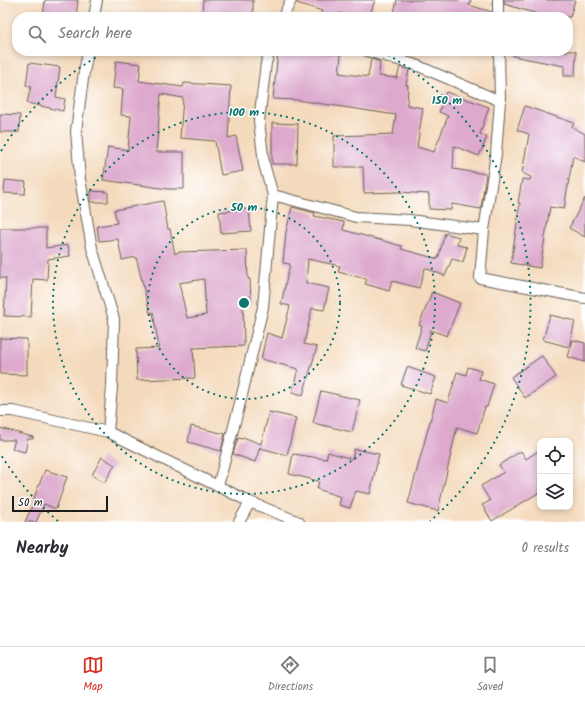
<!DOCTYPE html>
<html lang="en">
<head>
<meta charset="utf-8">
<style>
  body { margin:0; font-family:Kalam,sans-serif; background:#f2f2f3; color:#2b2b33 }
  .controls { position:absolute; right:12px; bottom:12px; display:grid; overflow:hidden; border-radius:8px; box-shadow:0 2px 6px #0003 }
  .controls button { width:36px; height:36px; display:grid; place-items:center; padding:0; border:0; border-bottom:1px solid #e1e1e2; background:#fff; color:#2b2b33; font:20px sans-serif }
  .scale { position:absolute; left:12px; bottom:10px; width:96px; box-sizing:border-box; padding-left:4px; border:2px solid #1c1c1c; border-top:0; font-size:11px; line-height:14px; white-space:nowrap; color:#1c1c1c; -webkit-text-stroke:3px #fff; paint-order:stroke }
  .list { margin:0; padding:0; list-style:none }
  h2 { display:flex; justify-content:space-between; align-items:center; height:52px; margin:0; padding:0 16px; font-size:17px }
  h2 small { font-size:13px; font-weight:400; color:#7c7c81 }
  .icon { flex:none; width:22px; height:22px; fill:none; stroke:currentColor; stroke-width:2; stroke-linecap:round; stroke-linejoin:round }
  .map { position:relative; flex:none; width:585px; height:522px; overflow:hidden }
  .search { position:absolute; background:#fff; box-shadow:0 2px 6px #0003; left:12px; right:12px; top:12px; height:44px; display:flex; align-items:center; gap:10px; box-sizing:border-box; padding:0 14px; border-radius:16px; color:#7c7c81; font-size:15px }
  .sheet { height:124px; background:#fff }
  nav { display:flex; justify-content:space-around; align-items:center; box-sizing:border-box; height:56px; border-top:1px solid #e1e1e2; background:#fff; font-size:11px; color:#7c7c81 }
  nav a { display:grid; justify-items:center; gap:2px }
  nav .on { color:#d93025 }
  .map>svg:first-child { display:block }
  .building { fill:#dda9cd; fill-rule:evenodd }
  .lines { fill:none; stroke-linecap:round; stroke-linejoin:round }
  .minor-casing { stroke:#685e54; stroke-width:12 }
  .minor { stroke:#fff; stroke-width:10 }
  .ring { fill:none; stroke:#0f766e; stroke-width:2; stroke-dasharray:2 4 }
  .centre { fill:#0f766e; stroke:#fff; stroke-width:2 }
  .ring-label { font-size:12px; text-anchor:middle; font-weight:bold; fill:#0f766e; stroke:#fff; stroke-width:3; stroke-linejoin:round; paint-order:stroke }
</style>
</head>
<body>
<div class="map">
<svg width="585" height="522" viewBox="0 0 585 522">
  <rect width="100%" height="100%" fill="#fff"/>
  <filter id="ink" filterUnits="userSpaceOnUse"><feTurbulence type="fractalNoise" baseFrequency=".025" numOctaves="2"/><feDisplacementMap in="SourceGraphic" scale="8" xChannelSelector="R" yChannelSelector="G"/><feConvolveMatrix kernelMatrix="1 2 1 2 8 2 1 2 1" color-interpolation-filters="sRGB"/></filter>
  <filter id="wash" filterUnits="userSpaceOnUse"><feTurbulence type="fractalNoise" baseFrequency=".012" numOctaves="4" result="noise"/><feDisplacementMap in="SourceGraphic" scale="16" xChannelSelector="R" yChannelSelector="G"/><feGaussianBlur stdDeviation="0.9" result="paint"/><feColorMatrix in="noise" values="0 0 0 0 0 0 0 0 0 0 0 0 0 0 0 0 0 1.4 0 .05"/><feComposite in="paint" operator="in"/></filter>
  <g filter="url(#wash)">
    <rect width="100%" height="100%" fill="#f4dabc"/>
    <g id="blocks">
      <path class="building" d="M45,0h33l-2,17h-33z
        M203,0h50v16l-51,-2z
        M297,0h78l-6,17h-18l-11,-4 -1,4h-19l2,-6 -25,-8z
        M397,0h74l-2,5 23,7v5h-57l-12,-3 -1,3h-29z
        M504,0h71l-5,17h-22l-44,-13z
        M292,51h23l26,4 -2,18 29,4 3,-18 9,3 -1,14 18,2 3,-11 9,3 -3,15h2l-1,20 16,3 -6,39 17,5 14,-36 -9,-4 7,-20 43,15 -9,27 7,3 -8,19 -25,-10 -1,23 33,5 -5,35 -29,-5 -1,6 -22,-1v-15l-31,-2 -34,1 -1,-26h-29v-31l59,-2 3,-19 -99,-15 -24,-1 5,-47 14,2z
        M513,51h63l-1,25h-11v-10l-51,-10z
        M116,61l25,3 -2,17 44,6 1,-4 47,3 -3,52 8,-2 7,35 -22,4 -6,-34 -35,-3 3,-40 -22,-4 -5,58h28v37h-16l-65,-9 5,-33 20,3 3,-34 -10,-1 2,-26 -10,-1z
        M29,63l31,4 -4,30 9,2 -2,12 -36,-8 4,-17h-5z
        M525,106l49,17 -2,4 13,7v28l-12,-6 -9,53 -14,-2 -10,61 -29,-5 9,-60h-2l4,-24 8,1 1,-3 -9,-4 7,-39 -12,-4z
        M0,114l20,1 -1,17h-19z
        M272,123l26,1 -1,40h-25z
        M5,180l21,2 -1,12 -21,-1z
        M91,191l17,1v10h-17z
        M585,198v39l-16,-9z
        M163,201l5,28h2l5,25 3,-2 69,-2 1,29h2l1,25 -8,1 1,41 -51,2 2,30 -58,2 -1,-31 23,-1 -6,-36 -3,1 -14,-56 -14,3 -4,-21 -19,2 -2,-15 20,-3 -3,-13zM204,279l2,36 -19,3 -8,-35z
        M292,207l23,6 -1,3 30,6 -1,8 59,16 -1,3 37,10 7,-26 14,4 -2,8 10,2 -4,15 -11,-3 -7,17 -20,-8 -6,20 -27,-7 -3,10 -24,-7 2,-5 -29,-7 2,-6 -32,-7 -2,24 23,5 -5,22 -12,-2 -8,36 13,3 -14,48 -11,-3 6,-23 -37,-10 6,-26 15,5 8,-32 -9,-2 9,-40 -7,-1 3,-31z
        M249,209l2,22 -30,2 -2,-21z
        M0,228h46v20l22,-3 2,11 -22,3 -1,21 -14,-1 -2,38 -27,-1 2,-38h-6z
        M432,292l28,11 -13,33 -16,-6 -6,21 -10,-3 7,-22 -3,-1z
        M550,315l25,6 -6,26 -26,-7z
        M0,338l27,1v36l-27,-1z
        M573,340l12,3v19l-17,-5z
        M542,356l14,21 -31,21 -14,-21z
        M407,367l29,10 -6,17 -29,-9z
        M468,367l13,4 -2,8 15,5 -7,23h-2l-8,26 -20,-6 -19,84 -30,-8 28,-104 12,4 9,-31 9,3z
        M321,391l39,9 -8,32 -39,-9z
        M269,412l27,6 -9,37 -27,-7v-1l-5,15 -22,-8 5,-16 5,1v-2l18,7z
        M191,426l34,8 -4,17 -33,-9z
        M0,428l33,9v2h-5l-3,13 -13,-3 3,-9h-15z
        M354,449l25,5 -9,40 -14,-3 -6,17 -11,-3 2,-8 -24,-8 2,-8 -30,-7 4,-20 33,5 2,-7 24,7z
        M540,450v42l-48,29 -10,-16 8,-4 -9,-15 23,-14 -5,-7 22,-14 5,8z
        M102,457l13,8 -11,18 -12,-8z
        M45,470l22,7 -11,32 -12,-5 -8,18h-11l10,-22h-2z"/>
    </g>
  </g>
  <g filter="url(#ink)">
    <use href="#blocks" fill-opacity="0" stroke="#685e54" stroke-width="1"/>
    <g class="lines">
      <g class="minor-casing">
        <path id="minor" d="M498,0v17
          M94,17l3,-17
          M283,17l8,-17
          M88,51l-4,21 -8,59 4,48 12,69 22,71 -2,68 -4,45
          M367,51l49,14 84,36
          M499,51l1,50 -4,53 -12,76 -4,48 105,20
          M273,195l83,22 54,3 74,10
          M0,411h13l95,21 142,70 49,20
          M218,486l22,-83 23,-96 10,-112 -9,-31 -5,-43 7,-58 4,-12
          M239,522l11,-20"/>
      </g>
      <use href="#minor" class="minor"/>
    </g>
  </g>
  <g class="ring">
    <circle cx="244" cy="303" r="96"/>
    <circle cx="244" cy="303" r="191"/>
    <path d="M58 521A287 287 0 0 1 1 455M1 151A287 287 0 0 1 105 52M221 17A287 287 0 0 1 267 17M383 52A287 287 0 0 1 430 521"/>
  </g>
  <circle cx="244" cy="303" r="6" class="centre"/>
  <g class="ring-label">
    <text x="447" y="104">150 m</text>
    <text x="244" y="116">100 m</text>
    <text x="244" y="211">50 m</text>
  </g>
</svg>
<div class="controls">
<button><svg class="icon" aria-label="locate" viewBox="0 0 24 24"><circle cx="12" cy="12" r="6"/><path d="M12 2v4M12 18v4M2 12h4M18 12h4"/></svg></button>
<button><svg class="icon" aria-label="layers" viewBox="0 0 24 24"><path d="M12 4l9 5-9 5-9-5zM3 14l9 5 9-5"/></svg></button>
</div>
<div class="scale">50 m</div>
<div class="search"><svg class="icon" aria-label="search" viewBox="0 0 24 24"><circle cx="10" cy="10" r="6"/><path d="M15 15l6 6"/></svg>Search here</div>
</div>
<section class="sheet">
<h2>Nearby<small>0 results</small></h2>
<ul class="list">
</ul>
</section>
<nav>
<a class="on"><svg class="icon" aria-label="map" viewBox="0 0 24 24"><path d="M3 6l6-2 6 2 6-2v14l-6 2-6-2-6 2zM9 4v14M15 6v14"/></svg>Map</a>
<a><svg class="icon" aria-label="directions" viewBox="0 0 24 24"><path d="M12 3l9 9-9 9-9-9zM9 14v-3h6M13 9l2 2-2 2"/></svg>Directions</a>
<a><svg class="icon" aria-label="saved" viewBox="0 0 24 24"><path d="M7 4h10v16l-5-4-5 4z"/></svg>Saved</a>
</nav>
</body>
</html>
